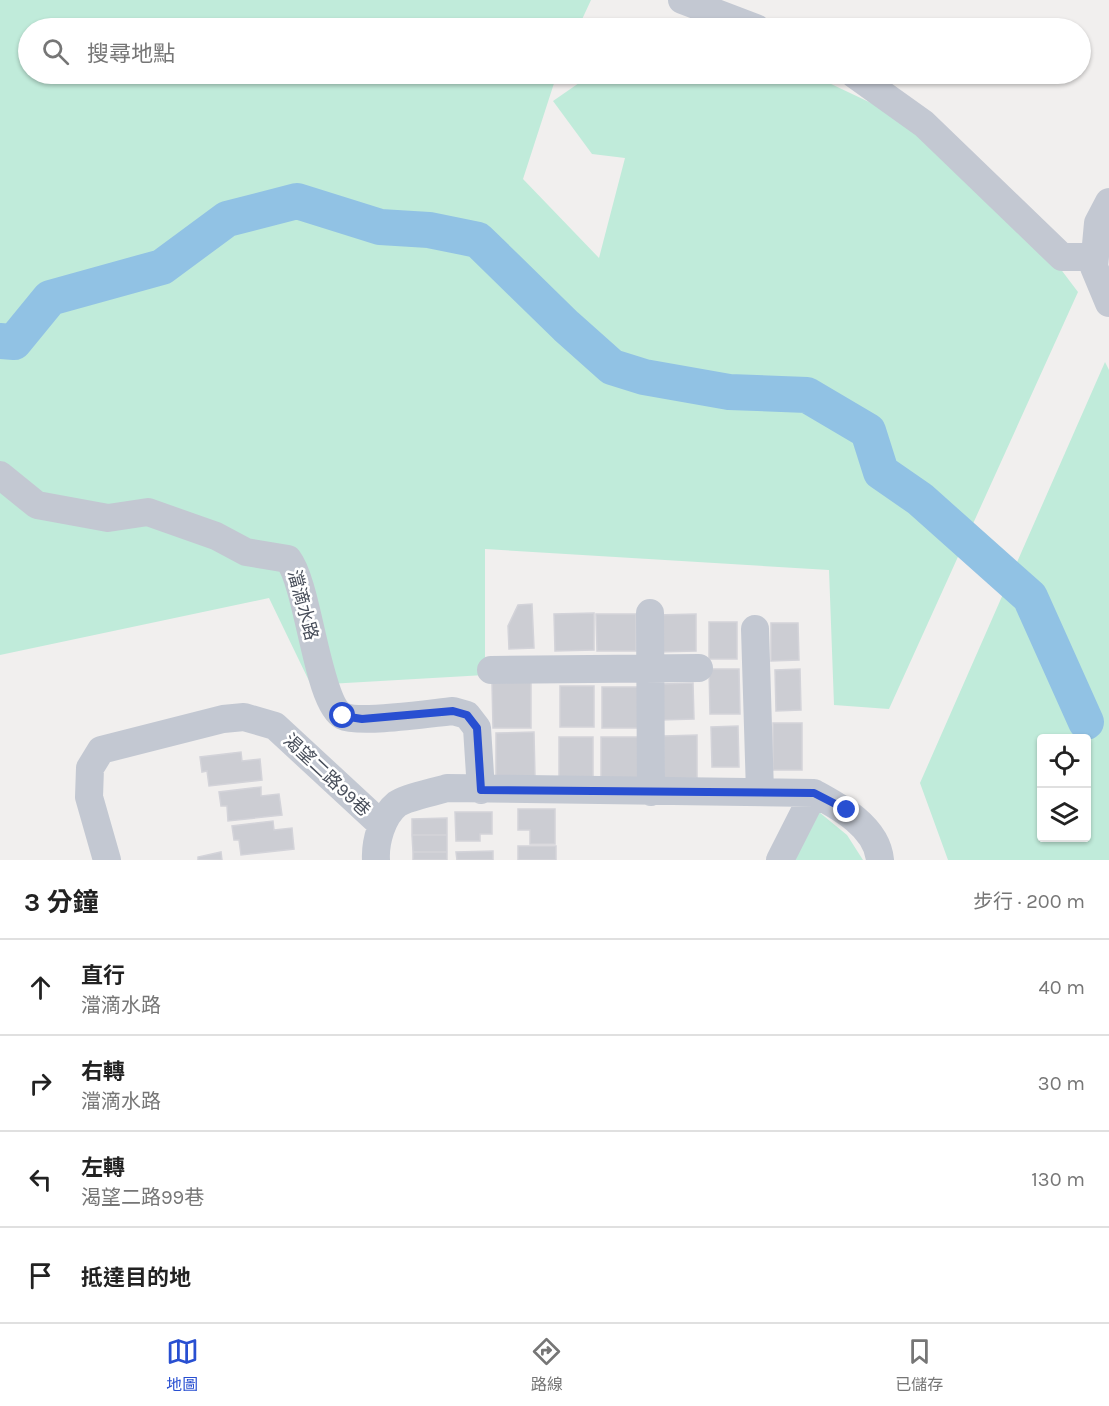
<!DOCTYPE html>
<html lang="zh-TW">
<head>
<meta charset="utf-8">
<style>
  body { margin:0; font-family:Karla,"Noto Sans TC",sans-serif; background:#f2f2f2; color:#222 }
  .controls { position:absolute; right:18px; bottom:18px; display:grid; overflow:hidden; border-radius:6px; box-shadow:0 2px 4px #0004 }
  .controls button { width:54px; height:54px; display:grid; place-items:center; padding:0; border:0; border-bottom:2px solid #e0e0e0; background:#fff; color:#222; font:30px sans-serif }
  .stop { position:absolute; width:18px; height:18px; margin:-14px; border:4px solid #284fd1; border-radius:50%; background:#fff }
  .stop.end { background:#284fd1; border-color:#fff; box-shadow:0 2px 6px #0008 }
  .list { margin:0; padding:0; list-style:none }
  h2 { display:flex; justify-content:space-between; align-items:center; height:78px; margin:0; padding:0 24px; font-size:26px }
  h2 small { font-size:20px; font-weight:400; color:#767676 }
  .list li { display:grid; grid-template-columns:39px 1fr auto; gap:18px; align-items:center; box-sizing:border-box; height:96px; padding:0 24px; border-top:2px solid #e0e0e0 }
  .list b { display:block; font-size:22px; white-space:nowrap }
  .list p { margin:0; font-size:20px; white-space:nowrap; color:#767676 }
  .list em { font-size:20px; font-style:normal; color:#767676 }
  .icon { flex:none; width:33px; height:33px; fill:none; stroke:currentColor; stroke-width:2; stroke-linecap:round; stroke-linejoin:round }
  .map { position:relative; flex:none; width:1109px; height:860px; overflow:hidden }
  .search { position:absolute; background:#fff; box-shadow:0 2px 4px #0004; left:18px; right:18px; top:18px; height:66px; display:flex; align-items:center; gap:15px; box-sizing:border-box; padding:0 21px; border-radius:33px; color:#767676; font-size:22px }
  .sheet { height:462px; background:#fff }
  nav { display:flex; justify-content:space-around; align-items:center; box-sizing:border-box; height:84px; border-top:2px solid #e0e0e0; background:#fff; font-size:16px; color:#767676 }
  nav a { display:grid; justify-items:center; gap:3px }
  nav .on { color:#284fd1 }
  .map>svg:first-child { display:block }
  .green { fill:#c0ebda; fill-rule:evenodd }
  .lines { fill:none; stroke-linecap:round; stroke-linejoin:round }
  .river { stroke:#91c2e4; stroke-width:36 }
  .building { fill:#cccdd3; stroke:#d3d3d9; stroke-width:1.5 }
  .minor { stroke:#c3c8d2; stroke-width:28 }
  .route { stroke:#284fd1; stroke-width:8 }
  .labels { text-anchor:middle; dominant-baseline:central; stroke-width:5; stroke-linejoin:round; paint-order:stroke }
  .street-label { font-size:18px; fill:#484e5a; stroke:#fff }
</style>
</head>
<body>
<div class="map">
<svg width="1109" height="860" viewBox="0 0 1109 860">
  <rect width="100%" height="100%" fill="#f1efee"/>
  <path class="green" d="M0,0h591l-13,28h-550v46h529l-34,105 76,79 26,-100 -33,-4 -39,-53 39,-27h218l97,46 137,127 34,45 -189,417 -55,-4 -5,-135 -344,-21v126l-174,10 -42,-87 -269,57z
    M1105,362l4,8v490h-161l-28,-77zM1086,738v100h-44v-100z
    M819,812l28,23 16,25h-68z"/>
  <g class="lines">
    <path class="river" d="M0,341l14,1 36,-44 112,-31 65,-48 70,-18 83,26 49,3 49,10 88,86 46,41 32,10 85,15 78,3 61,36 13,41 39,27 110,98 56,125"/>
  </g>
  <path class="building" d="M532,604l2,44 -25,1 -1,-23 10,-21z
    M594,613v37l-39,1 -1,-37z
    M596,614h40v37h-39z
    M696,614v37l-39,1 -1,-37z
    M709,622h28v37h-28z
    M771,623h27l1,37 -28,1z
    M709,669h30l1,45h-30z
    M800,669l1,41 -25,1 -1,-41z
    M531,682v46h-38l-1,-45z
    M693,683l1,36 -33,1v-36z
    M560,686h34v41h-34z
    M602,687h40v41h-40z
    M773,723h29v47h-29z
    M738,726l1,41h-27l-1,-40z
    M534,732l1,46h-39v-45z
    M697,735v43h-33v-42z
    M559,737h34v41h-34z
    M601,737h41v41h-41z
    M241,752l1,9 18,-2 2,21 -53,6 -2,-15 -5,1 -2,-15z
    M261,787v9l18,-2 3,21 -54,6 -1,-15h-6l-2,-14z
    M518,809h37v35h-25v-14h-12z
    M455,812h37v22h-12v7h-24z
    M447,818v17h-35v-16z
    M273,821l1,9 18,-2 2,21 -53,6 -2,-15h-5l-2,-14z
    M412,835h35v17h-34z
    M518,846h38v14h-38z
    M493,851v9h-36l-1,-8z
    M221,852l1,8h-24v-3z
    M413,852h34v8h-34z"/>
  <g class="lines">
    <path class="minor" d="M682,0l74,28
      M854,74l70,50 138,133h33
      M1109,202l-11,21 -4,44 15,36
      M0,475l37,30 71,13 40,-6 68,24 30,16 42,7c21,27 29,144 55,157 16,8 89,-3 110,-5l14,4 10,13 4,62
      M650,613l1,179
      M755,629l5,163
      M491,670l208,-2
      M107,860l-18,-63 1,-29 11,-18 122,-31 21,-2 31,9 107,99
      M376,860c-1,-18 6,-44 21,-56 10,-7 38,-12 50,-16l367,5c26,14 63,34 66,67
      M780,860l34,-67"/>
  </g>
  <g class="lines">
    <path class="route" d="M343,716l19,3 91,-8 14,4 10,13 4,62 333,3 33,17"/>
  </g>
  <g class="labels">
    <g class="street-label">
      <text transform="translate(303 605) rotate(75)">澢滴水路</text>
      <text transform="translate(327 775) rotate(43)">渴望二路99巷</text>
    </g>
  </g>
</svg>
<div class="controls">
<button><svg class="icon" aria-label="locate" viewBox="0 0 24 24"><circle cx="12" cy="12" r="6"/><path d="M12 2v4M12 18v4M2 12h4M18 12h4"/></svg></button>
<button><svg class="icon" aria-label="layers" viewBox="0 0 24 24"><path d="M12 4l9 5-9 5-9-5zM3 14l9 5 9-5"/></svg></button>
</div>
<div class="stop" style="left:343px;top:716px"></div>
<div class="stop end" style="left:847px;top:810px"></div>
<div class="search"><svg class="icon" aria-label="search" viewBox="0 0 24 24"><circle cx="10" cy="10" r="6"/><path d="M15 15l6 6"/></svg>搜尋地點</div>
</div>
<section class="sheet">
<h2>3 分鐘<small>步行 · 200 m</small></h2>
<ul class="list">
<li><svg class="icon" aria-label="ahead" viewBox="0 0 24 24"><path d="M12 20V5M6 11l6-6 6 6"/></svg><div><b>直行</b><p>澢滴水路</p></div><em>40 m</em></li>
<li><svg class="icon" aria-label="right" viewBox="0 0 24 24"><path d="M7 20v-9h11M14 6l5 5-5 5"/></svg><div><b>右轉</b><p>澢滴水路</p></div><em>30 m</em></li>
<li><svg class="icon" aria-label="left" viewBox="0 0 24 24"><path d="M17 20v-9H6M10 6l-5 5 5 5"/></svg><div><b>左轉</b><p>渴望二路99巷</p></div><em>130 m</em></li>
<li><svg class="icon" aria-label="arrive" viewBox="0 0 24 24"><path d="M6 21V4h12l-3 4 3 4H6"/></svg><div><b>抵達目的地</b></div></li>
</ul>
</section>
<nav>
<a class="on"><svg class="icon" aria-label="map" viewBox="0 0 24 24"><path d="M3 6l6-2 6 2 6-2v14l-6 2-6-2-6 2zM9 4v14M15 6v14"/></svg>地圖</a>
<a><svg class="icon" aria-label="directions" viewBox="0 0 24 24"><path d="M12 3l9 9-9 9-9-9zM9 14v-3h6M13 9l2 2-2 2"/></svg>路線</a>
<a><svg class="icon" aria-label="saved" viewBox="0 0 24 24"><path d="M7 4h10v16l-5-4-5 4z"/></svg>已儲存</a>
</nav>
</body>
</html>
